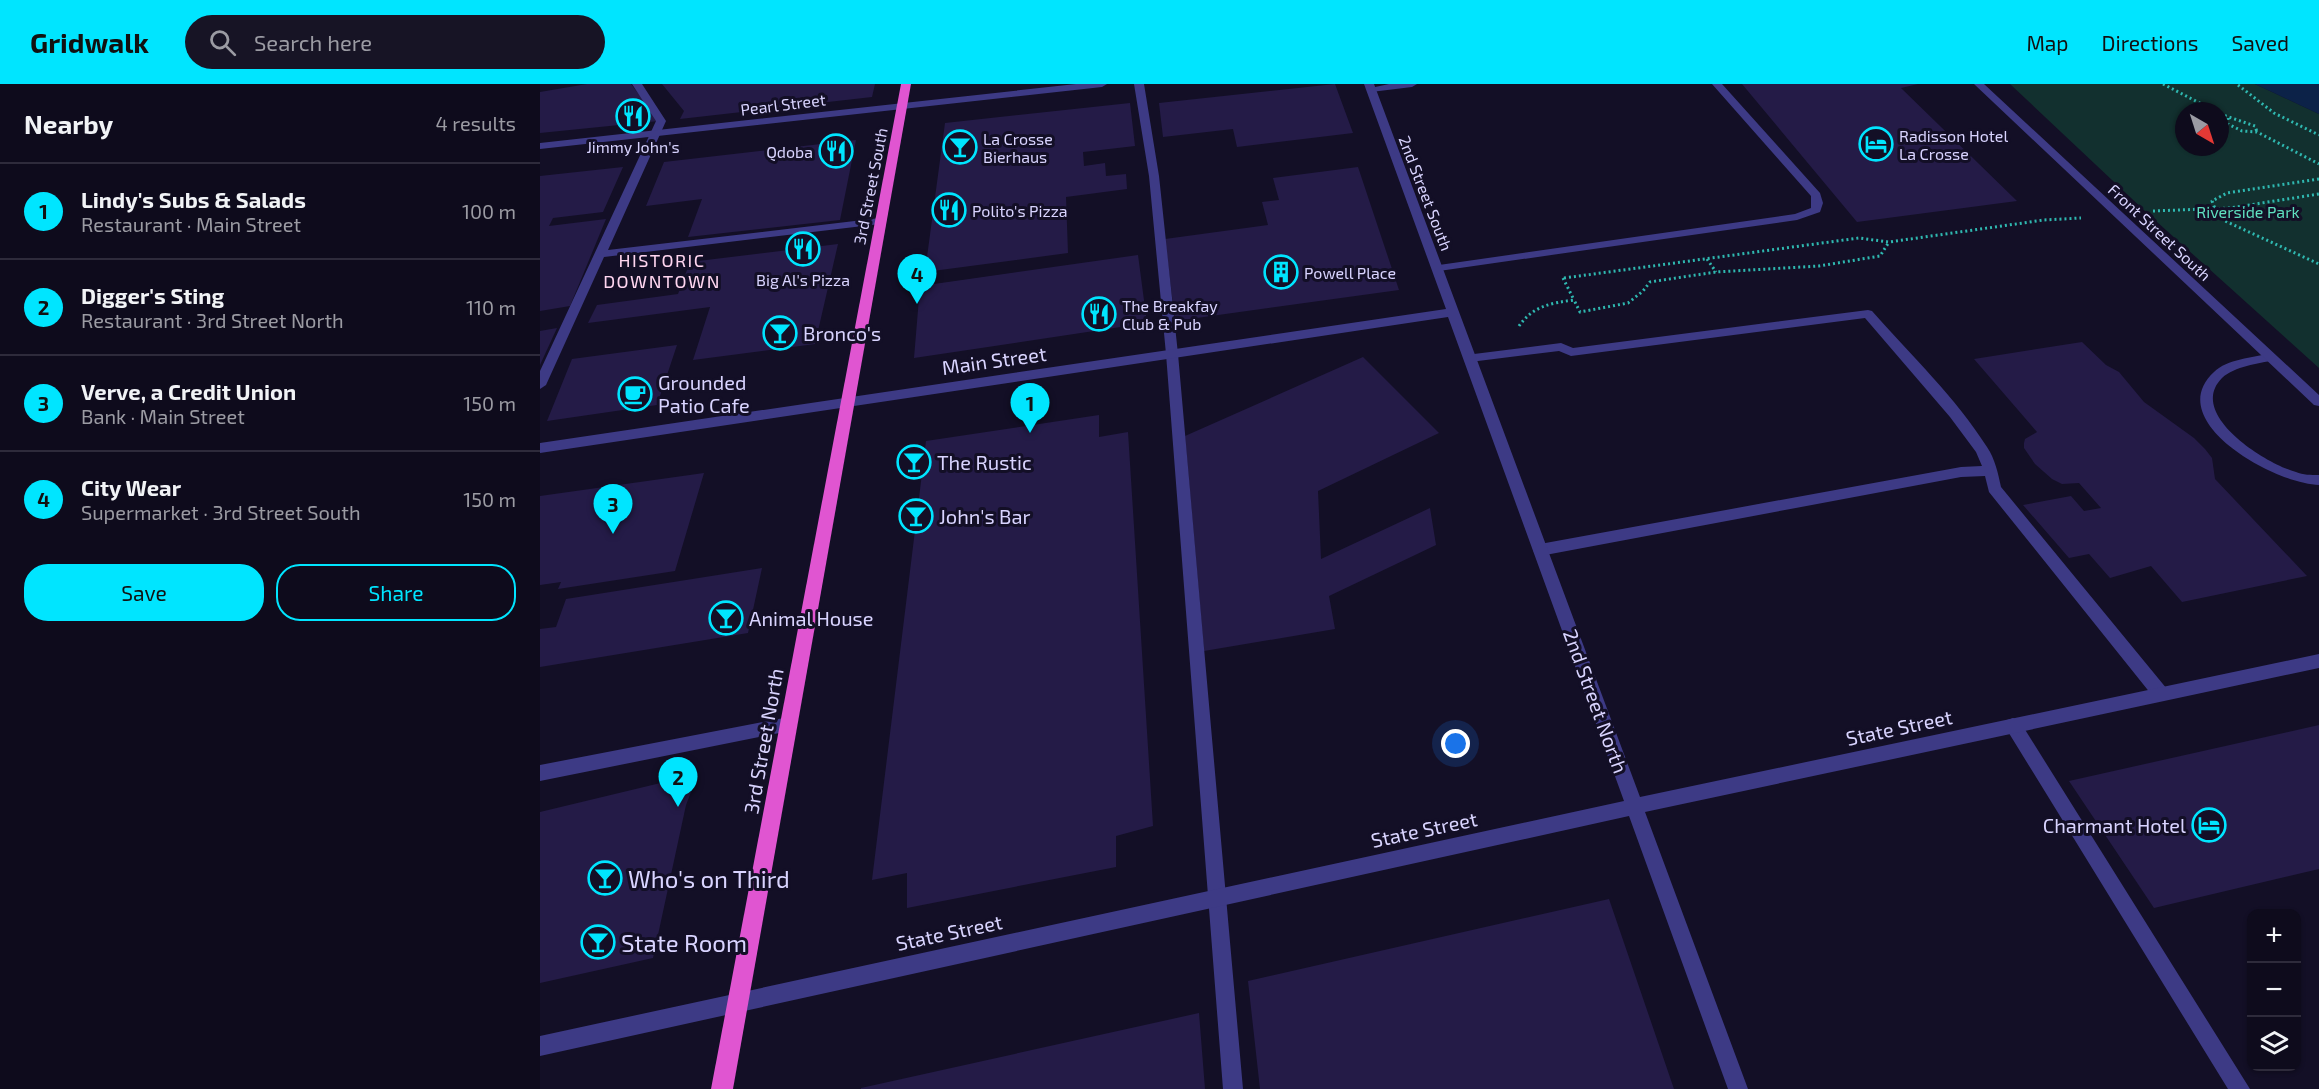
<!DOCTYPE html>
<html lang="en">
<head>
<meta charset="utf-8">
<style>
  body { margin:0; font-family:"Exo 2",sans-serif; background:#171425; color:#f1f3f6 }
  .controls { position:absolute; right:18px; bottom:18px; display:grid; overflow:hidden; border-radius:12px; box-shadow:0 2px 4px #0004 }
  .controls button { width:54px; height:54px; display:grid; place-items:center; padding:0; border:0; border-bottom:2px solid #2e2b3b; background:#0e0b1c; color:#f1f3f6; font:30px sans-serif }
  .compass { position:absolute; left:1635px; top:18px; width:54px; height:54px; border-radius:50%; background:#0e0b1c; box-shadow:0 2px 4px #0004; rotate:141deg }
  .you { position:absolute; left:916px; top:660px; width:21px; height:21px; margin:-15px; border:4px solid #fff; border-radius:50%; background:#1a73e8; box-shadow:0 0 0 9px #1a73e833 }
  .badge { display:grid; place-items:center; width:39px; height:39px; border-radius:50%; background:#00e5ff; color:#111; font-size:20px; font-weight:700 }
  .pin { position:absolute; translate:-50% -50px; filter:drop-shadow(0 2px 3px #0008) }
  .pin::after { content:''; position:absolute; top:32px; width:21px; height:18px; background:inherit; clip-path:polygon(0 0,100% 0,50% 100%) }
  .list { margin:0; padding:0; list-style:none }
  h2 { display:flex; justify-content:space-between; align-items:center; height:78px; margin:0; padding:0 24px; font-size:26px }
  h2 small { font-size:20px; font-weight:400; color:#9b9ba3 }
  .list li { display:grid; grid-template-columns:39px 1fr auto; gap:18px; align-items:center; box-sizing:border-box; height:96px; padding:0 24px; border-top:2px solid #2e2b3b }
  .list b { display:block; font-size:22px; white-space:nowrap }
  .list p { margin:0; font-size:20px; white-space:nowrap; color:#9b9ba3 }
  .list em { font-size:20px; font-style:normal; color:#9b9ba3 }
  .actions { display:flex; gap:12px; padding:18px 24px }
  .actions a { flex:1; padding:14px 0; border:2px solid #00e5ff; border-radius:24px; text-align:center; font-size:21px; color:#00e5ff }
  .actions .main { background:#00e5ff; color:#111 }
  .icon { flex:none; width:33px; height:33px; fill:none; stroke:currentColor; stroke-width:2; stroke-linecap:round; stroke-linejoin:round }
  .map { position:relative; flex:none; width:1779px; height:1005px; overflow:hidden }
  header { display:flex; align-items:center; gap:36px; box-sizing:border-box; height:84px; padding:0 30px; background:#00e5ff; color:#111 }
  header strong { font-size:28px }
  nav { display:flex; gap:33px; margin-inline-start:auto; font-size:21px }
  .search { width:420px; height:54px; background:#171425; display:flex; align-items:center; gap:15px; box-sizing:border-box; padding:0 21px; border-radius:33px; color:#9b9ba3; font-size:22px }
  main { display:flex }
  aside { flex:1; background:#0e0b1c }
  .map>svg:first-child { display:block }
  .green { fill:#12302f; fill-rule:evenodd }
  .water { fill:#0c2248 }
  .building { fill:#241b47 }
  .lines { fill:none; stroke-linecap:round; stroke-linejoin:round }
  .path { stroke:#2fb8b0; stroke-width:3; stroke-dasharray:2 3; stroke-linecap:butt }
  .service { fill:#3d3a85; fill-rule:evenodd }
  .minor { fill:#3d3a85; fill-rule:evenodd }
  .trunk { fill:#e055d1; fill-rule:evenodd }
  .labels { text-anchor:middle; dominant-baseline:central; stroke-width:6; stroke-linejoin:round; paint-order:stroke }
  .far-street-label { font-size:16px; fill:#d9d4ff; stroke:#130f26 }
  .far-poi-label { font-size:16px; fill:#d9d4ff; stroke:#130f26; text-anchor:start }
  .far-park-label { font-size:16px; fill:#5fe0c0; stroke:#130f26 }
  .far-neighbourhood-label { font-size:18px; letter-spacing:1.5px; fill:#ffd6f0; stroke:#130f26 }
  .poi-label { font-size:20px; fill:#d9d4ff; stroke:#130f26; text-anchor:start }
  .street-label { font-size:20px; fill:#d9d4ff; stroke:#130f26 }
  .near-poi-label { font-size:24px; fill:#d9d4ff; stroke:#130f26; text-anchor:start }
</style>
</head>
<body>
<header>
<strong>Gridwalk</strong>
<div class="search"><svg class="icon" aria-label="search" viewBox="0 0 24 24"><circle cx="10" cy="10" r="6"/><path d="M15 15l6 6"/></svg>Search here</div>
<nav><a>Map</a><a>Directions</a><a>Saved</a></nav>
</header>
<main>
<aside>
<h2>Nearby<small>4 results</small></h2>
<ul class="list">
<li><span class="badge">1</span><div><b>Lindy's Subs &amp; Salads</b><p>Restaurant · Main Street</p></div><em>100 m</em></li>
<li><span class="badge">2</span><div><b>Digger's Sting</b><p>Restaurant · 3rd Street North</p></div><em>110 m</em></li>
<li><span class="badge">3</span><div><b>Verve, a Credit Union</b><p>Bank · Main Street</p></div><em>150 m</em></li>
<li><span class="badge">4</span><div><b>City Wear</b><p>Supermarket · 3rd Street South</p></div><em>150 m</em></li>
</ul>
<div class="actions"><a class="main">Save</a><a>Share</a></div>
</aside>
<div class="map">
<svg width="1779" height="1005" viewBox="0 0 1779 1005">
  <rect width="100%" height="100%" fill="#130f26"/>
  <path class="green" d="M1470,0h245l64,30v254l-173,-156zM1644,27h36v36h-36z"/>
  <path class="water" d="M1715,0h64v30z"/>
  <path class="building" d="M47,0h44l28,37 -119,12v-41z
    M122,0h213l-3,13 -192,22 4,-8z
    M795,0l18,49 -116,14 -4,-18 -70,8 -4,-34z
    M1202,0h176l-17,4 116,113 -160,21z
    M590,19l5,43 -52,6 1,14 21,-3 1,13 20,-2 1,15 -61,8 2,56 -143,19 20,-149z
    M316,56l-16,80 -152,17 14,-38 -56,7 18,-44z
    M83,83l-20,45 -50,6 -4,8 57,-7 -36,87 -30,5v-135z
    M818,83l41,123 -224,31 -10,-82 103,-14 -6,-23 17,-2 -6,-22z
    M298,160l-23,100 -122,16 17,-53 -122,16 9,-18 81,-11 12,-32z
    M598,171l9,68 -233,35 6,-72z
    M17,244l-17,37v-34z
    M1542,258l24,23 13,7 25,30 50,36 11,11 7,9 3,21 92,97 -125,26 -31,-36 -41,12 -21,-24 -20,4 -46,-53 48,-9 13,15 17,-3 -22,-25 -17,1 -10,-5 -17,-15 -11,-16v-5l1,-4 12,-7 -63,-73z
    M137,261l-20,60 -110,16 25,-62z
    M823,273l76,76 -121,58 3,68 109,-51 6,37 -107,51 6,33 -131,22 -19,-215z
    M559,331v22l29,-5 25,394 -37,10v31l-209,41v-35l-35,7 54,-439z
    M164,389l-29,98 -117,18 3,-7 -21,3v-89z
    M222,484l-14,65 -208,34v-38l16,-2 10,-28z
    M1779,641v144l-165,39 -85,-127z
    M158,690l-12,31 -33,153 -113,25v-171z
    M1069,815l65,190h-414l-12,-108z
    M659,929l6,76h-344v-1z"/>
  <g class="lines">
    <path class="path" d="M1623,0l52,27
      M1698,1l36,28 45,22
      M1680,30l35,12 2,6
      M1688,34v6l14,7 15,1 62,32
      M1779,95l-92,14 -15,8 5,13 8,7 94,43
      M1613,127l77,-3 89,-14
      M1167,175l9,13
      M1023,194l11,22
      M1024,194l295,-40 30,4 155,-22 37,-2
      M979,242c14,-20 32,-23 55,-26l6,12 48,-9 15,-12 7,-9 66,-10 103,-6 61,-10 9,-14"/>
    <path class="service" d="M92,0h10l24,37 -58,129 272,-32 5,3 -5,3 -276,33 -58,128 -6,4v-18l116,-250z
      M594,0h10l15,92 19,178 65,735h-20l-57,-735 -17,-178z
      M849,0h28l-5,3 -41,5 -5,-3z
      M1172,0h10l98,109 3,10 -3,9 -23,8 -358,51 -6,-3 6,-3 356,-51 16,-6v-12z
      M1328,226l4,1c39,44 84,87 115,136 8,12 11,26 14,40l166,202 2,5 -2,5 -6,2 -6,-2 -166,-207 -4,-16 -24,1 -421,79 -5,-2 -2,-4 2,-4 5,-2 421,-77 21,-1 -6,-14 -26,-35 -85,-99 -294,38 -12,-5 -89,11 -4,-1 -2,-3 2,-3 95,-12 12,5z
      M1730,269l6,4 -2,3c-16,4 -39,6 -52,18 -36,36 44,86 74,94 7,3 15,3 23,3v10c-44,-1 -158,-64 -105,-113 13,-13 39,-14 56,-19z
      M249,633l6,2 2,5 -2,5 -6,2 -249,50v-16z
      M1473,634l6,2 231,369h-22l-221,-359 -2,-5 2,-5z"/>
    <path class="minor" d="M536,0h31l-5,3 -562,62v-6z
      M824,0h10l266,713 679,-143v14l-674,144 103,277h-20l-99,-273 -1089,240v-20l1084,-235 -176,-484 -908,136v-10l906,-134z
      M1434,0h10l335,311v11l-5,-1z"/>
    <path class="trunk" d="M361,0h10l-178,1005h-22z"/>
  </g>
  <defs>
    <g id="restaurant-ring" transform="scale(1.725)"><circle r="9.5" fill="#130f26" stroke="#00e5ff" stroke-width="1.5"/><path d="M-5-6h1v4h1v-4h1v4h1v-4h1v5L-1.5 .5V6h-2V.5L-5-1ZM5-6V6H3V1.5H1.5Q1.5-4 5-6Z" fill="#00e5ff"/></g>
    <g id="hotel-ring" transform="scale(1.725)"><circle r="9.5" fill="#130f26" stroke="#00e5ff" stroke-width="1.5"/><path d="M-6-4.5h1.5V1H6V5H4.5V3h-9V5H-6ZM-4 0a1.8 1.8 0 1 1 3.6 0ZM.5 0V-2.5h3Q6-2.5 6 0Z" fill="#00e5ff"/></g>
    <g id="bar-ring" transform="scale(1.725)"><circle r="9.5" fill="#130f26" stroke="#00e5ff" stroke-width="1.5"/><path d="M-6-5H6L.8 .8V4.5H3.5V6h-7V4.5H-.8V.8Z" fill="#00e5ff"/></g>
    <g id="building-ring" transform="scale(1.725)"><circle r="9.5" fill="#130f26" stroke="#00e5ff" stroke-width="1.5"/><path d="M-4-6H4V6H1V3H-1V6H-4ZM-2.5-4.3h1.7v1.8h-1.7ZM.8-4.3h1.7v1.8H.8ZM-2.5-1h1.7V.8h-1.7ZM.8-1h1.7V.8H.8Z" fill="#00e5ff"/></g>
    <g id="cafe-ring" transform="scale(1.725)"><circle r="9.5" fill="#130f26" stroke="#00e5ff" stroke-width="1.5"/><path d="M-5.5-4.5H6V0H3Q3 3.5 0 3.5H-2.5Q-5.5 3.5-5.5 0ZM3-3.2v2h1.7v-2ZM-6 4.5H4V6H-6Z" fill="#00e5ff"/></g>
  </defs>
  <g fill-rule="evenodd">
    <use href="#restaurant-ring" x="93" y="32"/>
    <use href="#hotel-ring" x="1336" y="60"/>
    <use href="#bar-ring" x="420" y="63"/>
    <use href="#restaurant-ring" x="296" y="67"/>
    <use href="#restaurant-ring" x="409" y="126"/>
    <use href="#restaurant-ring" x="263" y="165"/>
    <use href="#building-ring" x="741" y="188"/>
    <use href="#restaurant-ring" x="559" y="230"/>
    <use href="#bar-ring" x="240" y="249"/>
    <use href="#cafe-ring" x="95" y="310"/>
    <use href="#bar-ring" x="374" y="378"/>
    <use href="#bar-ring" x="376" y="432"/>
    <use href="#bar-ring" x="186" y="534"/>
    <use href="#hotel-ring" x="1669" y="741"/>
    <use href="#bar-ring" x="65" y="794"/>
    <use href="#bar-ring" x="58" y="858"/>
  </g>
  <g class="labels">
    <g class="far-street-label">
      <text transform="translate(243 20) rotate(-7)">Pearl Street</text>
      <text transform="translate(330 102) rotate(-79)">3rd Street South</text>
      <text transform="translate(886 109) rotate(69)">2nd Street South</text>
      <text transform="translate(1620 148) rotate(43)">Front Street South</text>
    </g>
    <g class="far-poi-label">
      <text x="1359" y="51">Radisson Hotel<tspan x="1359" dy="18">La Crosse</tspan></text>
      <text x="443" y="54">La Crosse<tspan x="443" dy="18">Bierhaus</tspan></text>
      <text x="93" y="62" text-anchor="middle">Jimmy John's</text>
      <text x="273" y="67" text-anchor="end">Qdoba</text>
      <text x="432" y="126">Polito's Pizza</text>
      <text x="764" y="188">Powell Place</text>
      <text x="263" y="195" text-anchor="middle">Big Al's Pizza</text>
      <text x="582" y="221">The Breakfay<tspan x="582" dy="18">Club &amp; Pub</tspan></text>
    </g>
    <g class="far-park-label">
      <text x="1708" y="127">Riverside Park</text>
    </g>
    <g class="far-neighbourhood-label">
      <text x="122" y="176">HISTORIC<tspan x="122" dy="21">DOWNTOWN</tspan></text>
    </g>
    <g class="poi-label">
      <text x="263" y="249">Bronco's</text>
      <text x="118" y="298">Grounded<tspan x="118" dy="23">Patio Cafe</tspan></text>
      <text x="397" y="378">The Rustic</text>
      <text x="399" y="432">John's Bar</text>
      <text x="209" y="534">Animal House</text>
      <text x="1646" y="741" text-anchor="end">Charmant Hotel</text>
    </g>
    <g class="street-label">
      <text transform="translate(454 276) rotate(-8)">Main Street</text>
      <text transform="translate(1056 617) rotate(70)">2nd Street North</text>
      <text transform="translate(1359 643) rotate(-12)">State Street</text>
      <text transform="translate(223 657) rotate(-80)">3rd Street North</text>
      <text transform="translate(884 745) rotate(-12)">State Street</text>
      <text transform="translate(409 848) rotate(-12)">State Street</text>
    </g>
    <g class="near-poi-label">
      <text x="88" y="794">Who's on Third</text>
      <text x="81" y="858">State Room</text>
    </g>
  </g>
</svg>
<div class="controls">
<button>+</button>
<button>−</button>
<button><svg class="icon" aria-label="layers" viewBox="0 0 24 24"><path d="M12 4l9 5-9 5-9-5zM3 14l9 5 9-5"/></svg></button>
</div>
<svg class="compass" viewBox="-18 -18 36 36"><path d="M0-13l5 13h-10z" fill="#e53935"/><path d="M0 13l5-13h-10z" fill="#9b9ba3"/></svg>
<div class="you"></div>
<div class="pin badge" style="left:490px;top:349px">1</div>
<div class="pin badge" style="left:138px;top:723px">2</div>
<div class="pin badge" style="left:73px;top:450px">3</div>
<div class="pin badge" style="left:377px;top:220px">4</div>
</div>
</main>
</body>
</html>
